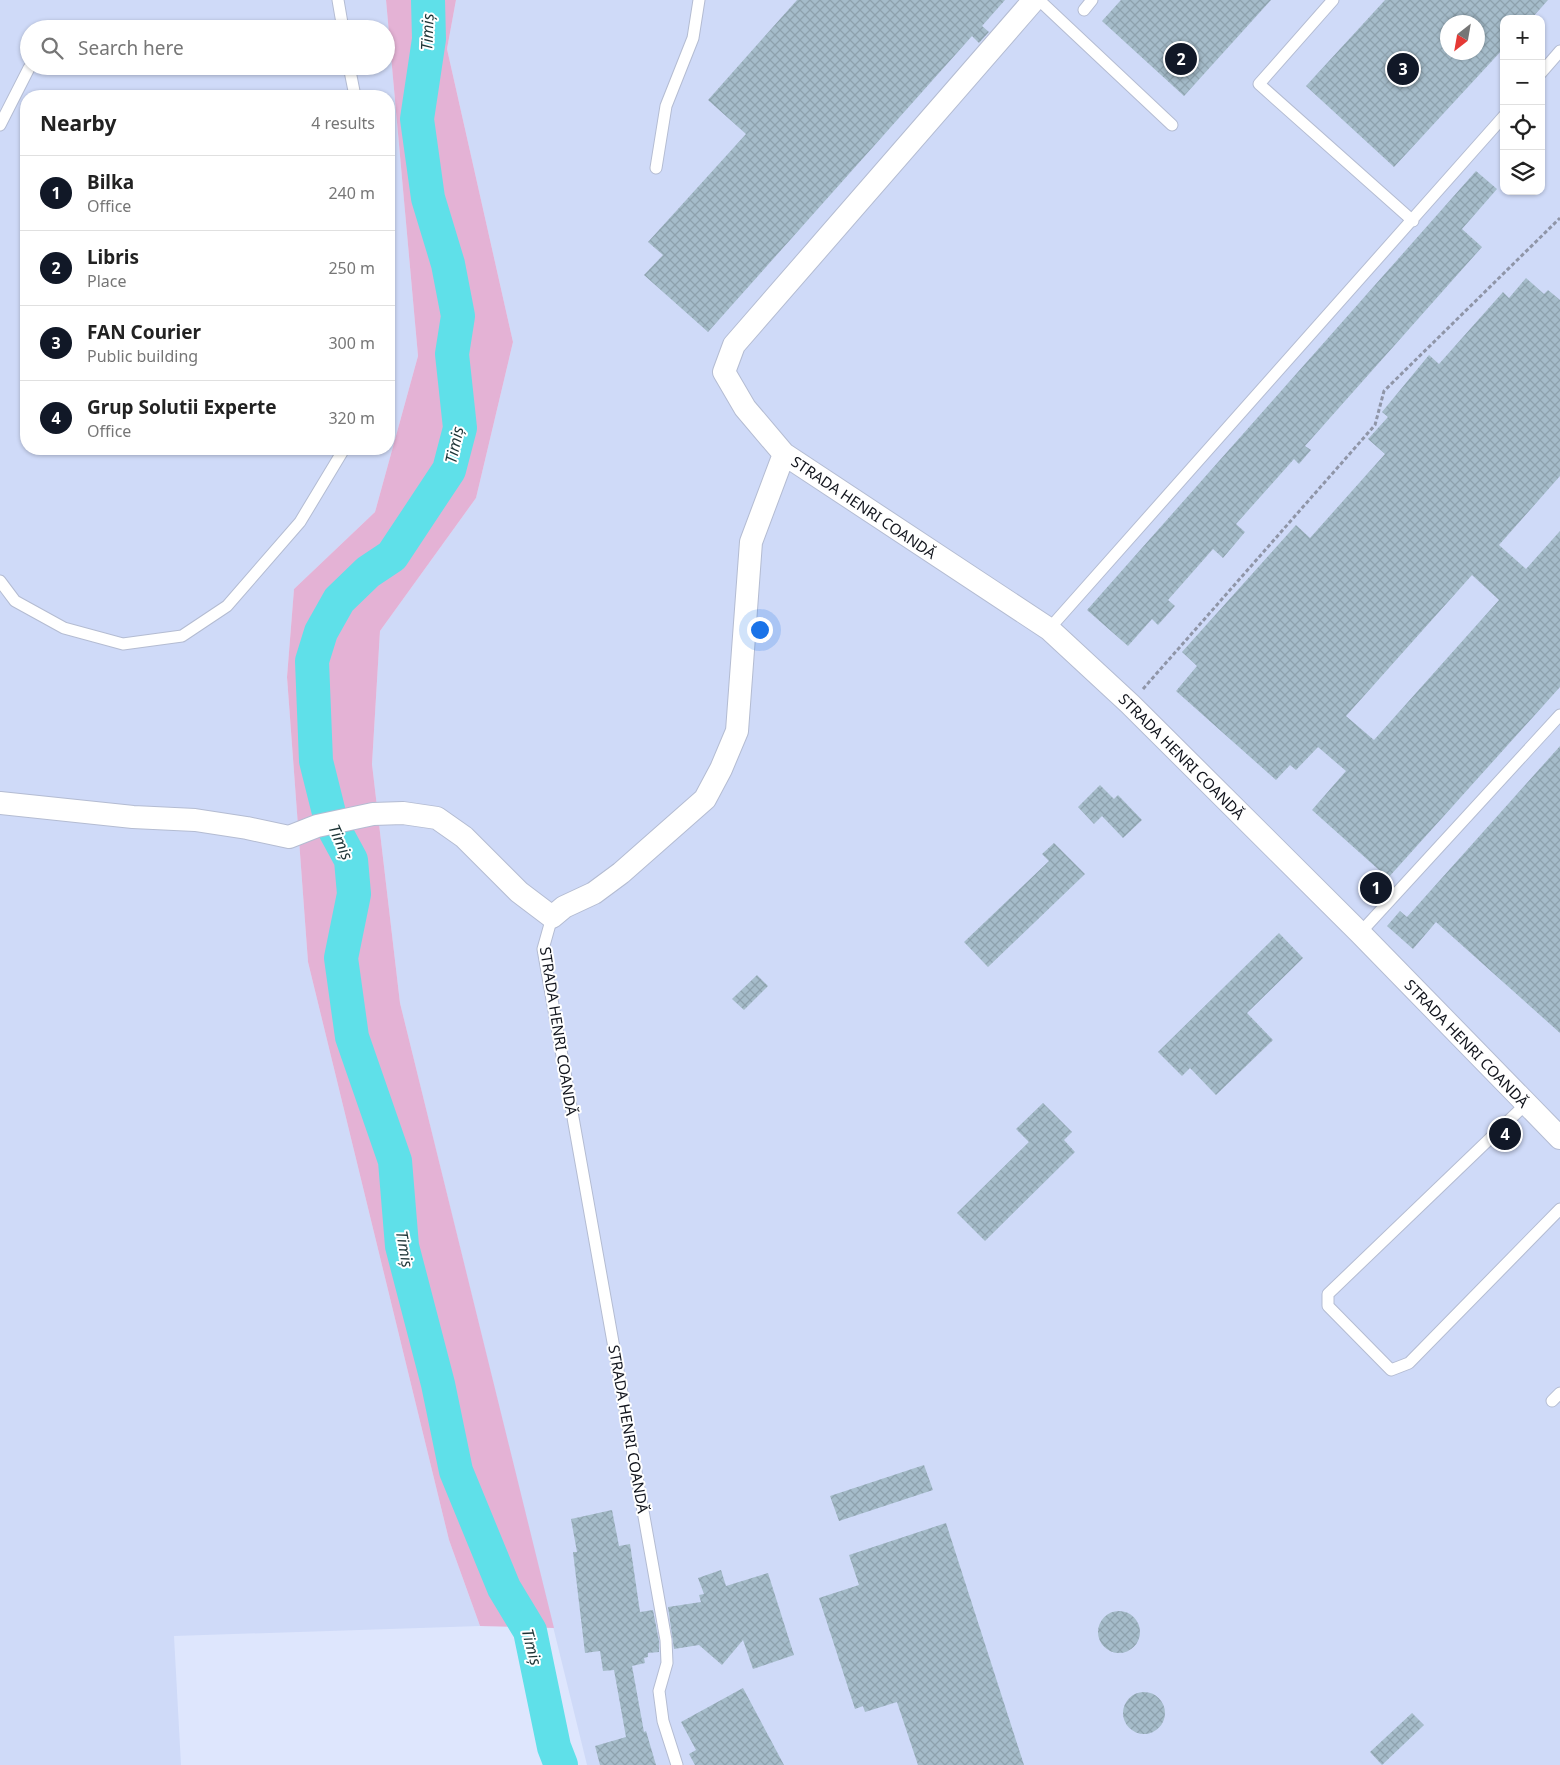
<!DOCTYPE html>
<html lang="en">
<head>
<meta charset="utf-8">
<style>
  body { margin:0; font-family:"Noto Sans",sans-serif; background:#f6f6f6; color:#222 }
  .controls { position:absolute; right:15px; top:15px; display:grid; overflow:hidden; border-radius:10px; box-shadow:0 1px 4px #0004 }
  .controls button { width:45px; height:45px; display:grid; place-items:center; padding:0; border:0; border-bottom:1px solid #e0e0e0; background:#fff; color:#222; font:25px sans-serif }
  .compass { position:absolute; left:1440px; top:15px; width:45px; height:45px; border-radius:50%; background:#fff; box-shadow:0 1px 4px #0004; rotate:211deg }
  .you { position:absolute; left:759px; top:629px; width:18px; height:18px; margin:-12px; border:4px solid #fff; border-radius:50%; background:#1a73e8; box-shadow:0 0 0 8px #1a73e833 }
  .badge { display:grid; place-items:center; width:32px; height:32px; border-radius:50%; background:#111827; color:#fff; font-size:16px; font-weight:700 }
  .pin { position:absolute; translate:-50% -50%; border:2px solid #fff; box-shadow:0 1px 5px #0006 }
  .list { margin:0; padding:0; list-style:none }
  h2 { display:flex; justify-content:space-between; align-items:center; height:65px; margin:0; padding:0 20px; font-size:21px }
  h2 small { font-size:16px; font-weight:400; color:#767676 }
  .list li { display:grid; grid-template-columns:32px 1fr auto; gap:15px; align-items:center; box-sizing:border-box; height:75px; padding:0 20px; border-top:1px solid #e0e0e0 }
  .list b { display:block; font-size:19px; white-space:nowrap }
  .list p { margin:0; font-size:16px; white-space:nowrap; color:#767676 }
  .list em { font-size:16px; font-style:normal; color:#767676 }
  .icon { flex:none; width:28px; height:28px; fill:none; stroke:currentColor; stroke-width:2; stroke-linecap:round; stroke-linejoin:round }
  .map { position:relative; flex:none; width:1560px; height:1765px; overflow:hidden }
  .search { position:absolute; background:#fff; box-shadow:0 1px 4px #0004; left:20px; top:20px; width:375px; height:55px; display:flex; align-items:center; gap:12px; box-sizing:border-box; padding:0 18px; border-radius:28px; color:#767676; font-size:19px }
  .panel { position:absolute; background:#fff; box-shadow:0 1px 4px #0004; left:20px; top:90px; width:375px; height:365px; border-radius:20px }
  .map>svg:first-child { display:block }
  .built { fill:#cfdaf8; fill-rule:evenodd }
  .green { fill:#e4b2d5 }
  .lines { fill:none; stroke-linecap:round; stroke-linejoin:round }
  .river { stroke:#5fe0e9; stroke-width:34 }
  .building { fill:url(#building-cross-hatch); fill-rule:evenodd }
  .lane-casing { stroke:#b4bcd2; stroke-width:13 }
  .street-casing { stroke:#b4bcd2; stroke-width:24 }
  .path { stroke:#8f95a7; stroke-width:3; stroke-dasharray:4 2.5; stroke-linecap:butt }
  .lane { stroke:#fff; stroke-width:11 }
  .street { stroke:#fff; stroke-width:22 }
  .labels { text-anchor:middle; dominant-baseline:central; stroke-width:4; stroke-linejoin:round; paint-order:stroke }
  .street-label { font-size:15px; fill:#11141c; stroke:#fff }
  .water-label { font-size:16px; font-style:italic; fill:#1c3335; stroke:#fff }
</style>
</head>
<body>
<div class="map">
<svg width="1560" height="1765" viewBox="0 0 1560 1765">
  <defs>
    <pattern id="building-cross-hatch" width="8" height="8" patternUnits="userSpaceOnUse" patternTransform="scale(1.25)"><rect width="8" height="8" fill="#a5bcca"/><path d="M0 0l8 8M0 8l8-8" fill="none" stroke="#8da1ad"/></pattern>
  </defs>
  <rect width="100%" height="100%" fill="#dee6fd"/>
  <path class="built" d="M0,0h386l32,356 -43,156 -81,77 -7,88 21,285 141,578 31,86 -306,10 7,129h-181zM29,29h357v37h-357zM26,96h363v353h-363z
    M456,0h1104v1765h-973l-187,-762 -28,-239 8,-133 96,-133 37,-156 -66,-293zM1504,19h37v172h-37zM1448,22h30v30h-30z"/>
  <path class="green" d="M386,0h70l-9,49 66,293 -37,156 -96,133 -8,133 28,239 154,625 -74,-2 -31,-86 -141,-578 -21,-285 7,-88 81,-77 43,-156z"/>
  <g class="lines">
    <path class="river" d="M428,0l1,39 -12,80 11,79 20,66 10,52 -6,38 8,74 -11,42 -57,86 -24,16 -29,28 -18,32 -9,29 4,100 16,64 19,35 3,34 -13,64 11,79 43,124 7,85 36,138 18,87 48,117 26,43 24,116 7,18"/>
  </g>
  <path class="building" d="M797,0h208l-23,26 7,6 -10,11 -7,-7 -264,296 -64,-57 19,-20 -15,-13 98,-108 -38,-34z
    M1121,0h150l-87,96 -82,-75z
    M1385,0h163l-17,19h-27v29l-110,119 -88,-81zM1448,22h30v30h-30z
    M1476,171l21,18 -35,40 20,18 -177,199 6,4 -12,14 -5,-5 -58,65 9,8 -22,26 -10,-9 -45,51 7,6 -17,19 -6,-6 -24,27 -41,-36z
    M1526,278l18,16 4,-4 12,10v176l-61,69 27,24 34,-38v156l-172,191 -76,-68 34,-39 -28,-24 -22,23 -6,-5 -14,15 -100,-89 21,-25 -15,-14 114,-127 14,13 75,-84 -17,-15 20,-22 -6,-5 47,-57 10,9 64,-72 6,6zM1472,575l27,25 -125,140 -28,-24z
    M1560,746v287l-124,-111 -23,27 -26,-23 13,-15 7,6z
    M1100,785l14,14 4,-4 24,25 -19,18 -21,-22 -8,8 -16,-17z
    M1054,843l31,31 -97,93 -24,-25 85,-81 -7,-7z
    M1279,933l24,25 -56,55 26,27 -57,55 -26,-27 -8,8 -24,-24z
    M757,975l11,11 -24,24 -12,-11z
    M1043,1103l29,29 -8,8 11,12 -90,89 -28,-28 72,-71 -13,-13z
    M924,1465l9,25 -94,31 -9,-25z
    M612,1510l7,36 11,-2 10,68 13,-2 6,31v11l-11,1v4l-4,1 1,5 -13,3 12,66 2,-1 10,34h-56l-5,-19 31,-9 -12,-67 -11,1 -3,-20 -15,2 -12,-101h4l-6,-33z
    M946,1523l78,242h-106l-21,-63 -32,10 -2,-6 -8,3 -36,-111 40,-13 -10,-30z
    M721,1570l5,16 42,-13 26,82 -41,14 -10,-29 -21,25 -23,-20 -25,4 -6,-42 33,-5 -2,-7 5,-1 -6,-16z
    M1098 1632a21 21 0 1 1 42 0a21 21 0 1 1-42 0Z
    M743,1688l41,77h-89l-6,-11 7,-4 -15,-28z
    M1123 1713a21 21 0 1 1 42 0a21 21 0 1 1-42 0Z
    M1412,1713l12,12 -42,40 -12,-13z"/>
  <g class="lines">
    <g class="lane-casing">
      <path id="lane" d="M338,0l5,29
        M1039,0l133,125
        M1333,0l-74,84 154,137
        M1084,10l8,-10
        M349,66l6,30
        M1541,73l19,-22
        M0,125l29,-57
        M656,168l10,-62 27,-68 6,-38
        M0,581l15,20 49,27 59,16 59,-8 45,-30 73,-84 44,-73
        M1049,629l455,-513
        M552,917l-9,32 123,691 1,23 -8,28 4,30 14,44
        M1360,933l200,-218
        M1526,1104l-198,190v12l63,64 18,-7 151,-154
        M1552,1401l8,-8"/>
    </g>
    <g class="street-casing">
      <path id="street" d="M1034,0l-300,345 -10,27 21,36 39,46 265,175 81,75 230,229 200,205
        M0,803l133,14 62,3 52,8 42,9 28,-11 56,-12 30,-1 34,5 27,19 55,55 33,25 12,-10 30,-14 27,-20 84,-74 16,-30 16,-38 14,-189 33,-88"/>
    </g>
    <path class="path" d="M1143,689l232,-264 9,-34 176,-173"/>
    <use href="#lane" class="lane"/>
    <use href="#street" class="street"/>
  </g>
  <g class="labels">
    <g class="street-label">
      <text transform="translate(864 507) rotate(34)">STRADA HENRI COANDĂ</text>
      <text transform="translate(1182 756) rotate(45)">STRADA HENRI COANDĂ</text>
      <text transform="translate(559 1031) rotate(81)">STRADA HENRI COANDĂ</text>
      <text transform="translate(1467 1043) rotate(46)">STRADA HENRI COANDĂ</text>
      <text transform="translate(629 1429) rotate(80)">STRADA HENRI COANDĂ</text>
    </g>
    <g class="water-label">
      <text transform="translate(427 32) rotate(-88)">Timiș</text>
      <text transform="translate(454 445) rotate(-78)">Timiș</text>
      <text transform="translate(341 842) rotate(66)">Timiș</text>
      <text transform="translate(405 1249) rotate(80)">Timiș</text>
      <text transform="translate(532 1647) rotate(75)">Timiș</text>
    </g>
  </g>
</svg>
<div class="controls">
<button>+</button>
<button>−</button>
<button><svg class="icon" aria-label="locate" viewBox="0 0 24 24"><circle cx="12" cy="12" r="6"/><path d="M12 2v4M12 18v4M2 12h4M18 12h4"/></svg></button>
<button><svg class="icon" aria-label="layers" viewBox="0 0 24 24"><path d="M12 4l9 5-9 5-9-5zM3 14l9 5 9-5"/></svg></button>
</div>
<svg class="compass" viewBox="-18 -18 36 36"><path d="M0-13l5 13h-10z" fill="#e53935"/><path d="M0 13l5-13h-10z" fill="#767676"/></svg>
<div class="you"></div>
<div class="pin badge" style="left:1376px;top:888px">1</div>
<div class="pin badge" style="left:1181px;top:59px">2</div>
<div class="pin badge" style="left:1403px;top:69px">3</div>
<div class="pin badge" style="left:1505px;top:1134px">4</div>
<div class="search"><svg class="icon" aria-label="search" viewBox="0 0 24 24"><circle cx="10" cy="10" r="6"/><path d="M15 15l6 6"/></svg>Search here</div>
<section class="panel">
<h2>Nearby<small>4 results</small></h2>
<ul class="list">
<li><span class="badge">1</span><div><b>Bilka</b><p>Office</p></div><em>240 m</em></li>
<li><span class="badge">2</span><div><b>Libris</b><p>Place</p></div><em>250 m</em></li>
<li><span class="badge">3</span><div><b>FAN Courier</b><p>Public building</p></div><em>300 m</em></li>
<li><span class="badge">4</span><div><b>Grup Solutii Experte</b><p>Office</p></div><em>320 m</em></li>
</ul>
</section>
</div>
</body>
</html>
